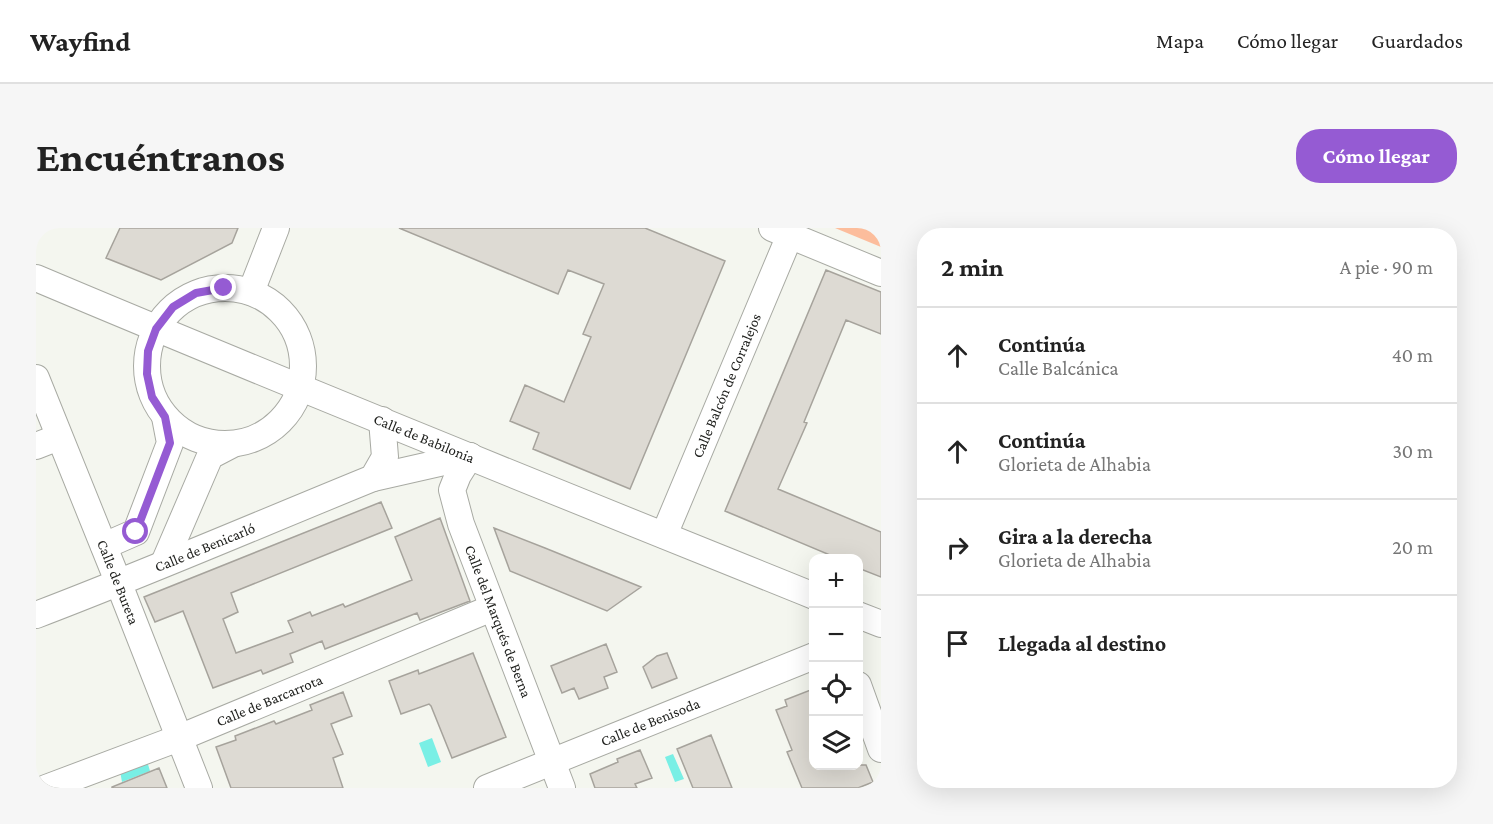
<!DOCTYPE html>
<html lang="es">
<head>
<meta charset="utf-8">
<style>
  body { margin:0; font-family:"Crimson Pro",serif; background:#f6f6f6; color:#222 }
  .controls { position:absolute; right:18px; bottom:18px; display:grid; overflow:hidden; border-radius:12px; box-shadow:0 6px 24px #0002 }
  .controls button { width:54px; height:54px; display:grid; place-items:center; padding:0; border:0; border-bottom:2px solid #e0e0e0; background:#fff; color:#222; font:30px sans-serif }
  .stop { position:absolute; width:18px; height:18px; margin:-14px; border:4px solid #955bd3; border-radius:50%; background:#fff }
  .stop.end { background:#955bd3; border-color:#fff; box-shadow:0 2px 6px #0008 }
  .list { margin:0; padding:0; list-style:none }
  h2 { display:flex; justify-content:space-between; align-items:center; height:78px; margin:0; padding:0 24px; font-size:26px }
  h2 small { font-size:20px; font-weight:400; color:#767676 }
  .list li { display:grid; grid-template-columns:39px 1fr auto; gap:18px; align-items:center; box-sizing:border-box; height:96px; padding:0 24px; border-top:2px solid #e0e0e0 }
  .list b { display:block; font-size:22px; white-space:nowrap }
  .list p { margin:0; font-size:20px; white-space:nowrap; color:#767676 }
  .list em { font-size:20px; font-style:normal; color:#767676 }
  .icon { flex:none; width:33px; height:33px; fill:none; stroke:currentColor; stroke-width:2; stroke-linecap:round; stroke-linejoin:round }
  .map { position:relative; flex:none; width:845px; height:560px; overflow:hidden; border-radius:24px }
  header { display:flex; align-items:center; gap:36px; box-sizing:border-box; height:84px; padding:0 30px; background:#fff; border-bottom:2px solid #e0e0e0 }
  header strong { font-size:28px }
  nav { display:flex; gap:33px; margin-inline-start:auto; font-size:21px }
  .intro { display:flex; align-items:center; justify-content:space-between; box-sizing:border-box; height:144px; padding:0 36px }
  h1 { margin:0; font-size:42px }
  .button { padding:15px 27px; border-radius:24px; background:#955bd3; color:#fff; font-size:21px; font-weight:700 }
  main { display:flex; gap:36px; padding:0 36px }
  aside { flex:1; background:#fff; border-radius:24px; box-shadow:0 6px 24px #0002 }
  .map>svg:first-child { display:block }
  .green { fill:#fcbd9c }
  .water { fill:#79efe5 }
  .building { fill:#dddad3; stroke:#a6a39c; stroke-width:1.5 }
  .lines { fill:none; stroke-linecap:round; stroke-linejoin:round }
  .street-casing { stroke:#a8aaa3; stroke-width:28 }
  .street { stroke:#fff; stroke-width:26 }
  .route { stroke:#955bd3; stroke-width:8 }
  .labels { text-anchor:middle; dominant-baseline:central; stroke-width:5; stroke-linejoin:round; paint-order:stroke }
  .street-label { font-size:15px; fill:#1d1e1b; stroke:#f4f6ef }
</style>
</head>
<body>
<header>
<strong>Wayfind</strong>
<nav><a>Mapa</a><a>Cómo llegar</a><a>Guardados</a></nav>
</header>
<div class="intro"><h1>Encuéntranos</h1><a class="button">Cómo llegar</a></div>
<main>
<div class="map">
<svg width="845" height="560" viewBox="0 0 845 560">
  <rect width="100%" height="100%" fill="#f4f6ef"/>
  <path class="green" d="M799,0h46v19z"/>
  <path class="water" d="M396,510l9,24 -13,5 -9,-24z
    M637,526l11,25 -9,3 -10,-25z
    M111,533l3,10 -28,11 -2,-11z"/>
  <path class="building" d="M84,0h118l-6,15 -71,37 -55,-22z
    M363,0h246l80,33 -95,228 -97,-40 6,-16 -29,-12 15,-36 39,17 27,-65 -8,-3 21,-50 -36,-14 -10,24z
    M790,42l55,22v42l-35,-14 -42,102 3,1 -29,66 103,43v45l-23,-9v-10h-21l-112,-47z
    M345,274l11,26 -161,65 7,19 -15,7 13,34 57,-21 -5,-11 22,-9 2,4 31,-12 2,3 67,-27 -17,-43 45,-19 30,83 -50,19 -3,-7 -92,36 -3,-8 -32,13 3,8 -30,12 -2,-4 -48,18 -30,-77 -28,11 -11,-25z
    M458,300l51,20 96,39 -34,24 -97,-40z
    M570,416l11,28 -13,5 4,11 -29,11 -5,-11 -12,5 -11,-27z
    M437,425l33,84 -54,21 -21,-52 -2,-2 -28,10 -12,-33 29,-11 1,4z
    M631,425l10,25 -25,10 -9,-21 14,-11z
    M777,461v76h53l7,17 -15,6h-56l-15,-36 5,-2 -16,-40 11,-4 -2,-6z
    M307,464l9,24 -21,8 12,30 -10,4 10,30h-112l-15,-41 20,-7 -1,-4 39,-15 2,3 36,-14 -2,-5z
    M675,507l21,53h-39l-16,-39z
    M604,522l12,28 -17,6 2,4h-42l-5,-14 28,-12 -1,-3z
    M123,540l8,20h-55v-1z"/>
  <g class="lines">
    <g class="street-casing">
      <g id="street">
        <path d="M736,0l109,45"/>
        <path id="s1" d="M0,50c258,109 518,213 778,318"/>
        <circle cx="189" cy="138" r="78"/>
        <path d="M215,64l25,-64"/>
        <path id="s2" d="M0,150l83,206 80,204"/>
        <path d="M0,218l23,-9"/>
        <path id="s3" d="M434,228l-12,19 -6,15 9,34 101,264"/>
        <path d="M337,250l97,-22"/>
        <path id="s4" d="M628,307l126,-300"/>
        <path d="M68,318l32,-14 34,-89 -5,-26"/>
        <path d="M128,335l46,-107 23,-12"/>
        <path id="s5" d="M0,387c113,-43 224,-91 337,-137l12,-21 -3,-37"/>
        <path d="M822,387l23,9"/>
        <path d="M822,457l23,64"/>
        <path id="s6" d="M10,560l133,-50 313,-130"/>
        <path id="s7" d="M451,560l327,-132"/>
      </g>
    </g>
    <use href="#street" class="street"/>
  </g>
  <g class="lines">
    <path class="route" d="M100,304l34,-89 -5,-26 -13,-20 -5,-23 1,-23 8,-22 17,-22 23,-14 28,-5"/>
  </g>
  <g class="labels">
    <g class="street-label">
      <text stroke="none"><textPath href="#s4" startOffset="162">Calle Balcón de Corralejos</textPath></text>
      <text stroke="none"><textPath href="#s1" startOffset="420">Calle de Babilonia</textPath></text>
      <text stroke="none"><textPath href="#s5" startOffset="182">Calle de Benicarló</textPath></text>
      <text stroke="none"><textPath href="#s2" startOffset="220">Calle de Bureta</textPath></text>
      <text stroke="none"><textPath href="#s3" startOffset="178">Calle del Marqués de Berna</textPath></text>
      <text stroke="none"><textPath href="#s6" startOffset="240">Calle de Barcarrota</textPath></text>
      <text stroke="none"><textPath href="#s7" startOffset="176">Calle de Benisoda</textPath></text>
    </g>
  </g>
</svg>
<div class="controls">
<button>+</button>
<button>−</button>
<button><svg class="icon" aria-label="locate" viewBox="0 0 24 24"><circle cx="12" cy="12" r="6"/><path d="M12 2v4M12 18v4M2 12h4M18 12h4"/></svg></button>
<button><svg class="icon" aria-label="layers" viewBox="0 0 24 24"><path d="M12 4l9 5-9 5-9-5zM3 14l9 5 9-5"/></svg></button>
</div>
<div class="stop" style="left:100px;top:304px"></div>
<div class="stop end" style="left:188px;top:60px"></div>
</div>
<aside>
<h2>2 min<small>A pie · 90 m</small></h2>
<ul class="list">
<li><svg class="icon" aria-label="ahead" viewBox="0 0 24 24"><path d="M12 20V5M6 11l6-6 6 6"/></svg><div><b>Continúa</b><p>Calle Balcánica</p></div><em>40 m</em></li>
<li><svg class="icon" aria-label="ahead" viewBox="0 0 24 24"><path d="M12 20V5M6 11l6-6 6 6"/></svg><div><b>Continúa</b><p>Glorieta de Alhabia</p></div><em>30 m</em></li>
<li><svg class="icon" aria-label="right" viewBox="0 0 24 24"><path d="M7 20v-9h11M14 6l5 5-5 5"/></svg><div><b>Gira a la derecha</b><p>Glorieta de Alhabia</p></div><em>20 m</em></li>
<li><svg class="icon" aria-label="arrive" viewBox="0 0 24 24"><path d="M6 21V4h12l-3 4 3 4H6"/></svg><div><b>Llegada al destino</b></div></li>
</ul>
</aside>
</main>
</body>
</html>
